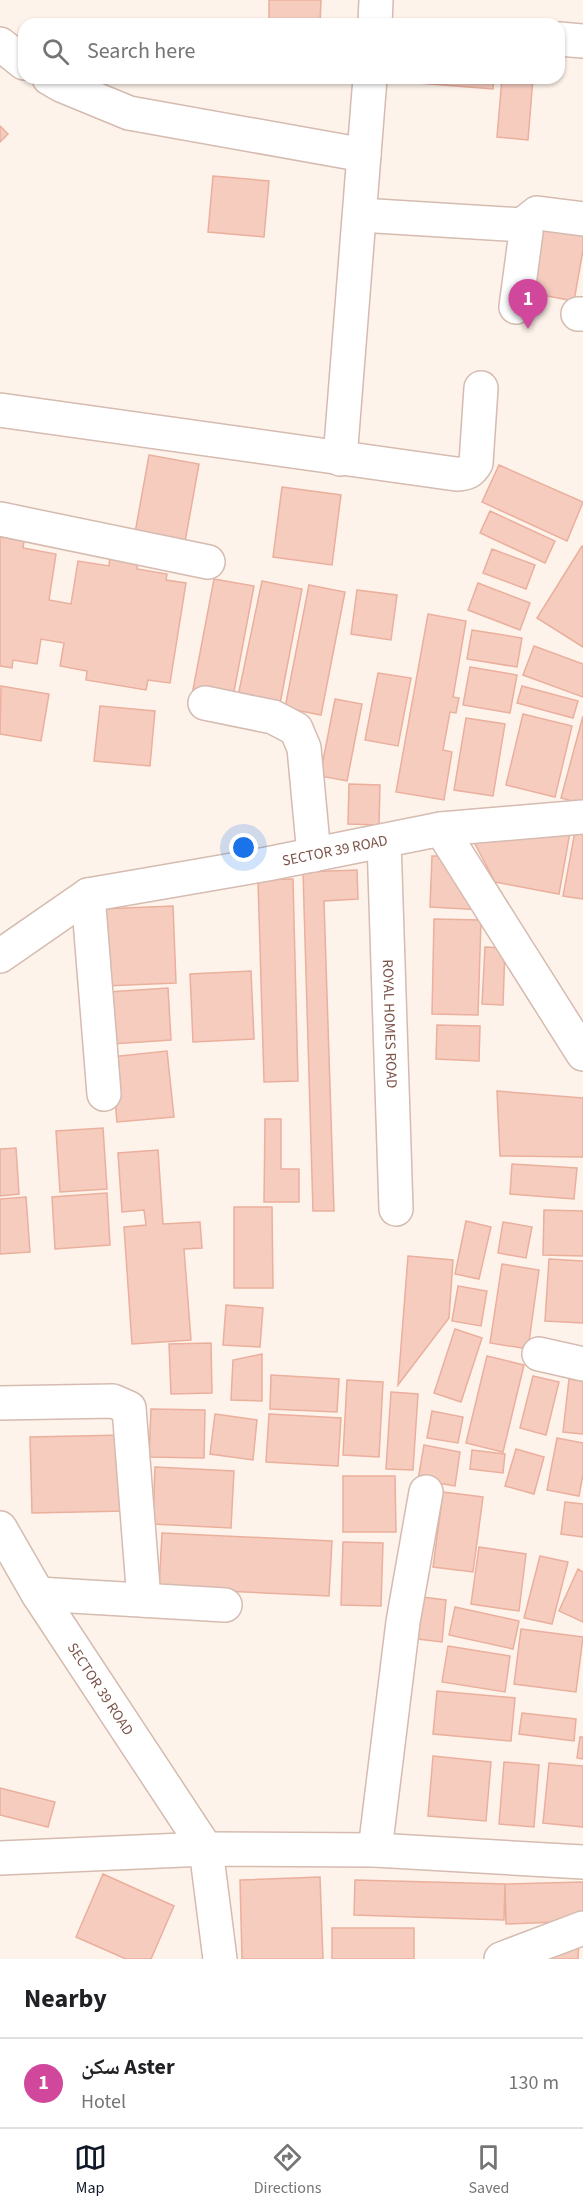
<!DOCTYPE html>
<html lang="en">
<head>
<meta charset="utf-8">
<style>
  body { margin:0; font-family:"Source Sans 3","Noto Naskh Arabic",sans-serif; background:#f2f2f2; color:#202124 }
  .you { position:absolute; left:244px; top:848px; width:21px; height:21px; margin:-15px; border:4px solid #fff; border-radius:50%; background:#1a73e8; box-shadow:0 0 0 9px #1a73e833 }
  .badge { display:grid; place-items:center; width:39px; height:39px; border-radius:50%; background:#111827; color:#fff; font-size:20px; font-weight:700 }
  .pin { position:absolute; translate:-50% -50px; filter:drop-shadow(0 2px 3px #0008) }
  .pin::after { content:''; position:absolute; top:32px; width:21px; height:18px; background:inherit; clip-path:polygon(0 0,100% 0,50% 100%) }
  .list { margin:0; padding:0; list-style:none }
  h2 { display:flex; justify-content:space-between; align-items:center; height:78px; margin:0; padding:0 24px; font-size:26px }
  h2 small { font-size:20px; font-weight:400; color:#757577 }
  .list li { display:grid; grid-template-columns:39px 1fr auto; gap:18px; align-items:center; box-sizing:border-box; height:90px; padding:0 24px; border-top:2px solid #e0e0e0 }
  .list b { display:block; font-size:22px; white-space:nowrap }
  .list p { margin:0; font-size:20px; white-space:nowrap; color:#757577 }
  .list em { font-size:20px; font-style:normal; color:#757577 }
  .icon { flex:none; width:33px; height:33px; fill:none; stroke:currentColor; stroke-width:2; stroke-linecap:round; stroke-linejoin:round }
  .map { position:relative; flex:none; width:583px; height:1959px; overflow:hidden }
  .search { position:absolute; background:#fff; box-shadow:0 2px 4px #0004; left:18px; right:18px; top:18px; height:66px; display:flex; align-items:center; gap:15px; box-sizing:border-box; padding:0 21px; border-radius:18px; color:#757577; font-size:22px }
  .sheet { height:168px; background:#fff }
  nav { display:flex; justify-content:space-around; align-items:center; box-sizing:border-box; height:84px; border-top:2px solid #e0e0e0; background:#fff; font-size:16px; color:#757577 }
  nav a { display:grid; justify-items:center; gap:3px }
  nav .on { color:#111827 }
  .map>svg:first-child { display:block }
  .building { fill:#f6ccbf; stroke:#eaaf9d; stroke-width:1.5 }
  .lines { fill:none; stroke-linecap:round; stroke-linejoin:round }
  .minor-casing { stroke:#d5bbb0; stroke-width:36 }
  .minor { stroke:#fff; stroke-width:33 }
  .labels { text-anchor:middle; dominant-baseline:central; stroke-width:6; stroke-linejoin:round; paint-order:stroke }
  .street-label { font-size:15px; fill:#7c5449; stroke:#fff8f2 }
</style>
</head>
<body>
<div class="map">
<svg width="583" height="1959" viewBox="0 0 583 1959">
  <rect width="100%" height="100%" fill="#fef3ea"/>
  <path class="building" d="M269,0h52l-1,24h-51z
    M393,78h101l-1,11 -100,-8z
    M502,78h31l-5,62 -31,-3z
    M0,126l8,8 -8,8z
    M213,176l56,5 -5,56 -56,-5z
    M544,221l39,7v22l-9,51 -43,-8z
    M149,455l50,9 -14,78 -50,-9z
    M499,465l84,37 -16,39 -85,-39z
    M282,487l59,8 -9,70 -59,-8z
    M490,511l65,30 -10,22 -65,-30z
    M0,537l24,4 -1,7 33,6 -7,46 22,4 7,-43 31,5 1,-10 28,5 -1,8 30,5 -1,6 20,3 -16,100 -22,-3 -2,10 -60,-10 1,-9 -27,-5 4,-23 -23,-4 -4,25 -24,-4 -1,8 -12,-2z
    M582,546h1v101l-46,-29z
    M492,549l43,16 -9,24 -43,-16z
    M214,579l40,7 -22,116 -40,-7z
    M262,581l40,8 -23,120 -42,-8z
    M478,583l52,20 -10,27 -52,-20z
    M309,585l36,7 -24,123 -36,-7z
    M357,590l40,5 -6,45 -40,-6z
    M428,614l38,7 -13,76 6,1 -3,15 -6,-1 -7,38 9,2 -8,48 -48,-8z
    M472,630l50,8 -5,29 -50,-8z
    M534,646l49,18v33l-60,-22z
    M470,667l47,8 -7,38 -47,-8z
    M378,673l33,5 -13,68 -33,-6z
    M1,686l48,8 -8,47 -41,-7z
    M522,686l56,15 -5,17 -56,-15z
    M335,699l27,5 -15,77 -27,-5z
    M100,706l55,5 -5,55 -56,-5z
    M523,714l49,12 -17,71 -49,-12z
    M583,716v88l-22,-6z
    M466,718l39,6 -12,72 -39,-6z
    M349,784l31,1 -1,40 -31,-1z
    M576,826l7,1v72l-20,-3z
    M570,832l-11,62 -64,-12 -21,-40z
    M432,856h19l32,54 -53,-3z
    M357,870l1,29 -34,2 10,310h-21l-10,-339z
    M293,879l5,202 -34,1 -6,-202z
    M173,906l3,77 -72,3 -4,-77z
    M434,919l47,1 -3,95 -46,-1z
    M485,947l20,1 -2,57 -21,-1z
    M251,971l3,68 -61,3 -3,-68z
    M168,988l3,52 -60,4 -3,-52z
    M437,1025l43,1 -1,35 -43,-2z
    M167,1051l7,66 -57,5 -6,-65z
    M497,1091l86,7v59l-83,-1z
    M265,1119h16v50h18v33h-35z
    M103,1128l4,61 -47,3 -4,-61z
    M16,1148l3,46 -19,2v-47z
    M158,1150l5,74 37,-2 2,26 -18,1 7,91 -59,4 -8,-117 22,-2 -2,-15 -22,2 -4,-59z
    M512,1164l65,4 -3,31 -64,-5z
    M107,1193l3,52 -55,4 -3,-52z
    M26,1197l4,55 -30,2v-55z
    M234,1207h38l1,81h-39z
    M544,1210l39,1v45l-40,-1z
    M466,1221l25,6 -12,52 -24,-5z
    M503,1222l29,5 -6,31 -28,-5z
    M408,1256l45,4 -4,58 -51,67z
    M549,1259l34,2v62l-38,-2z
    M502,1264l37,6 -11,79 -38,-6z
    M458,1286l29,5 -6,35 -29,-5z
    M226,1305l37,3 -3,39 -37,-2z
    M455,1329l27,9 -21,64 -27,-9z
    M211,1343l1,50 -41,1 -2,-50z
    M262,1354v47l-31,-1 2,-40z
    M487,1356l37,9 -21,87 -37,-9z
    M271,1375l68,4 -2,33 -67,-3z
    M533,1376l26,6 -13,53 -26,-7z
    M569,1379l14,2v53l-20,-2z
    M347,1380l36,2 -4,75 -36,-2z
    M391,1392l27,2 -5,76 -27,-1z
    M151,1409l54,1 -1,48 -55,-1z
    M432,1411l31,6 -5,26 -31,-5z
    M215,1414l42,6 -4,40 -43,-6z
    M269,1414l72,4 -3,48 -72,-4z
    M124,1435l2,76 -94,2 -2,-76z
    M557,1438l26,5v31l-4,22 -32,-6z
    M424,1445l36,7 -5,34 -37,-6z
    M516,1449l28,8 -10,37 -29,-8z
    M472,1450l33,4 -2,19 -33,-4z
    M155,1467l79,4 -3,57 -78,-4z
    M343,1476h52l1,56h-53z
    M443,1492l40,5 -10,75 -40,-5z
    M565,1502l18,2v33l-22,-3z
    M162,1533l170,8 -3,55 -170,-8z
    M343,1542l40,1 -2,63 -40,-1z
    M479,1547l47,7 -7,57 -48,-7z
    M540,1556l28,6 -16,62 -28,-6z
    M578,1569l5,3v50l-24,-11z
    M422,1597l24,3 -4,42 -24,-3z
    M455,1607l64,14 -6,28 -64,-14z
    M521,1629l62,8 -7,55 -62,-8z
    M448,1646l62,10 -5,36 -63,-10z
    M437,1691l78,7 -4,43 -78,-7z
    M522,1713l54,6 -2,22 -55,-7z
    M580,1737h3v22l-6,-1z
    M433,1756l58,6 -5,59 -58,-5z
    M504,1762l35,3 -5,62 -35,-3z
    M549,1763l34,3v61l-40,-4z
    M0,1788l55,14 -7,25 -48,-12z
    M103,1874l71,32 -23,53h-25l-50,-22z
    M320,1877l3,82h-81l-2,-79z
    M355,1880l150,4 -1,36 -150,-5z
    M583,1882v39l-77,3 -1,-40z
    M332,1928h82v31h-82z
    M579,1939l-1,20h-51z"/>
  <g class="lines">
    <g class="minor-casing">
      <g id="minor">
        <path d="M375,24l1,-24"/>
        <path d="M559,39l24,2"/>
        <path d="M0,44l24,19"/>
        <path d="M49,78l12,7 68,28 235,42"/>
        <path d="M360,215l162,10 4,7 -10,75"/>
        <path d="M522,225l15,-12 46,6"/>
        <path d="M578,314h5"/>
        <path d="M0,410l456,64c10,0 15,-2 20,-11l5,-75"/>
        <path d="M340,459l30,-381"/>
        <path d="M0,519l208,43"/>
        <path d="M205,703l68,14 23,12 8,19 10,107"/>
        <path d="M441,829l142,225"/>
        <path id="s1" d="M384,841l12,368"/>
        <path d="M88,895l16,199"/>
        <path id="s2" d="M0,956l88,-61 179,-31 174,-35 142,-12"/>
        <path d="M539,1354l44,10"/>
        <path d="M0,1403l113,-2 16,7 15,192"/>
        <path id="s3" d="M0,1528l38,66 168,255 14,110"/>
        <path d="M38,1594l187,11"/>
        <path d="M375,1850l28,-228 23,-130"/>
        <path d="M0,1858l206,-9 169,1 208,12"/>
        <path d="M501,1959l82,-31"/>
      </g>
    </g>
    <use href="#minor" class="minor"/>
  </g>
  <g class="labels">
    <g class="street-label">
      <text stroke="none"><textPath href="#s2" startOffset="358">SECTOR 39 ROAD</textPath></text>
      <text stroke="none"><textPath href="#s1" startOffset="183">ROYAL HOMES ROAD</textPath></text>
      <text stroke="none"><textPath href="#s3" startOffset="190">SECTOR 39 ROAD</textPath></text>
    </g>
  </g>
</svg>
<div class="you"></div>
<div class="pin badge" style="left:528px;top:329px;background:#d1479c">1</div>
<div class="search"><svg class="icon" aria-label="search" viewBox="0 0 24 24"><circle cx="10" cy="10" r="6"/><path d="M15 15l6 6"/></svg>Search here</div>
</div>
<section class="sheet">
<h2>Nearby<small></small></h2>
<ul class="list">
<li><span class="badge" style="background:#d1479c">1</span><div><b>سكن Aster</b><p>Hotel</p></div><em>130 m</em></li>
</ul>
</section>
<nav>
<a class="on"><svg class="icon" aria-label="map" viewBox="0 0 24 24"><path d="M3 6l6-2 6 2 6-2v14l-6 2-6-2-6 2zM9 4v14M15 6v14"/></svg>Map</a>
<a><svg class="icon" aria-label="directions" viewBox="0 0 24 24"><path d="M12 3l9 9-9 9-9-9zM9 14v-3h6M13 9l2 2-2 2"/></svg>Directions</a>
<a><svg class="icon" aria-label="saved" viewBox="0 0 24 24"><path d="M7 4h10v16l-5-4-5 4z"/></svg>Saved</a>
</nav>
</body>
</html>
